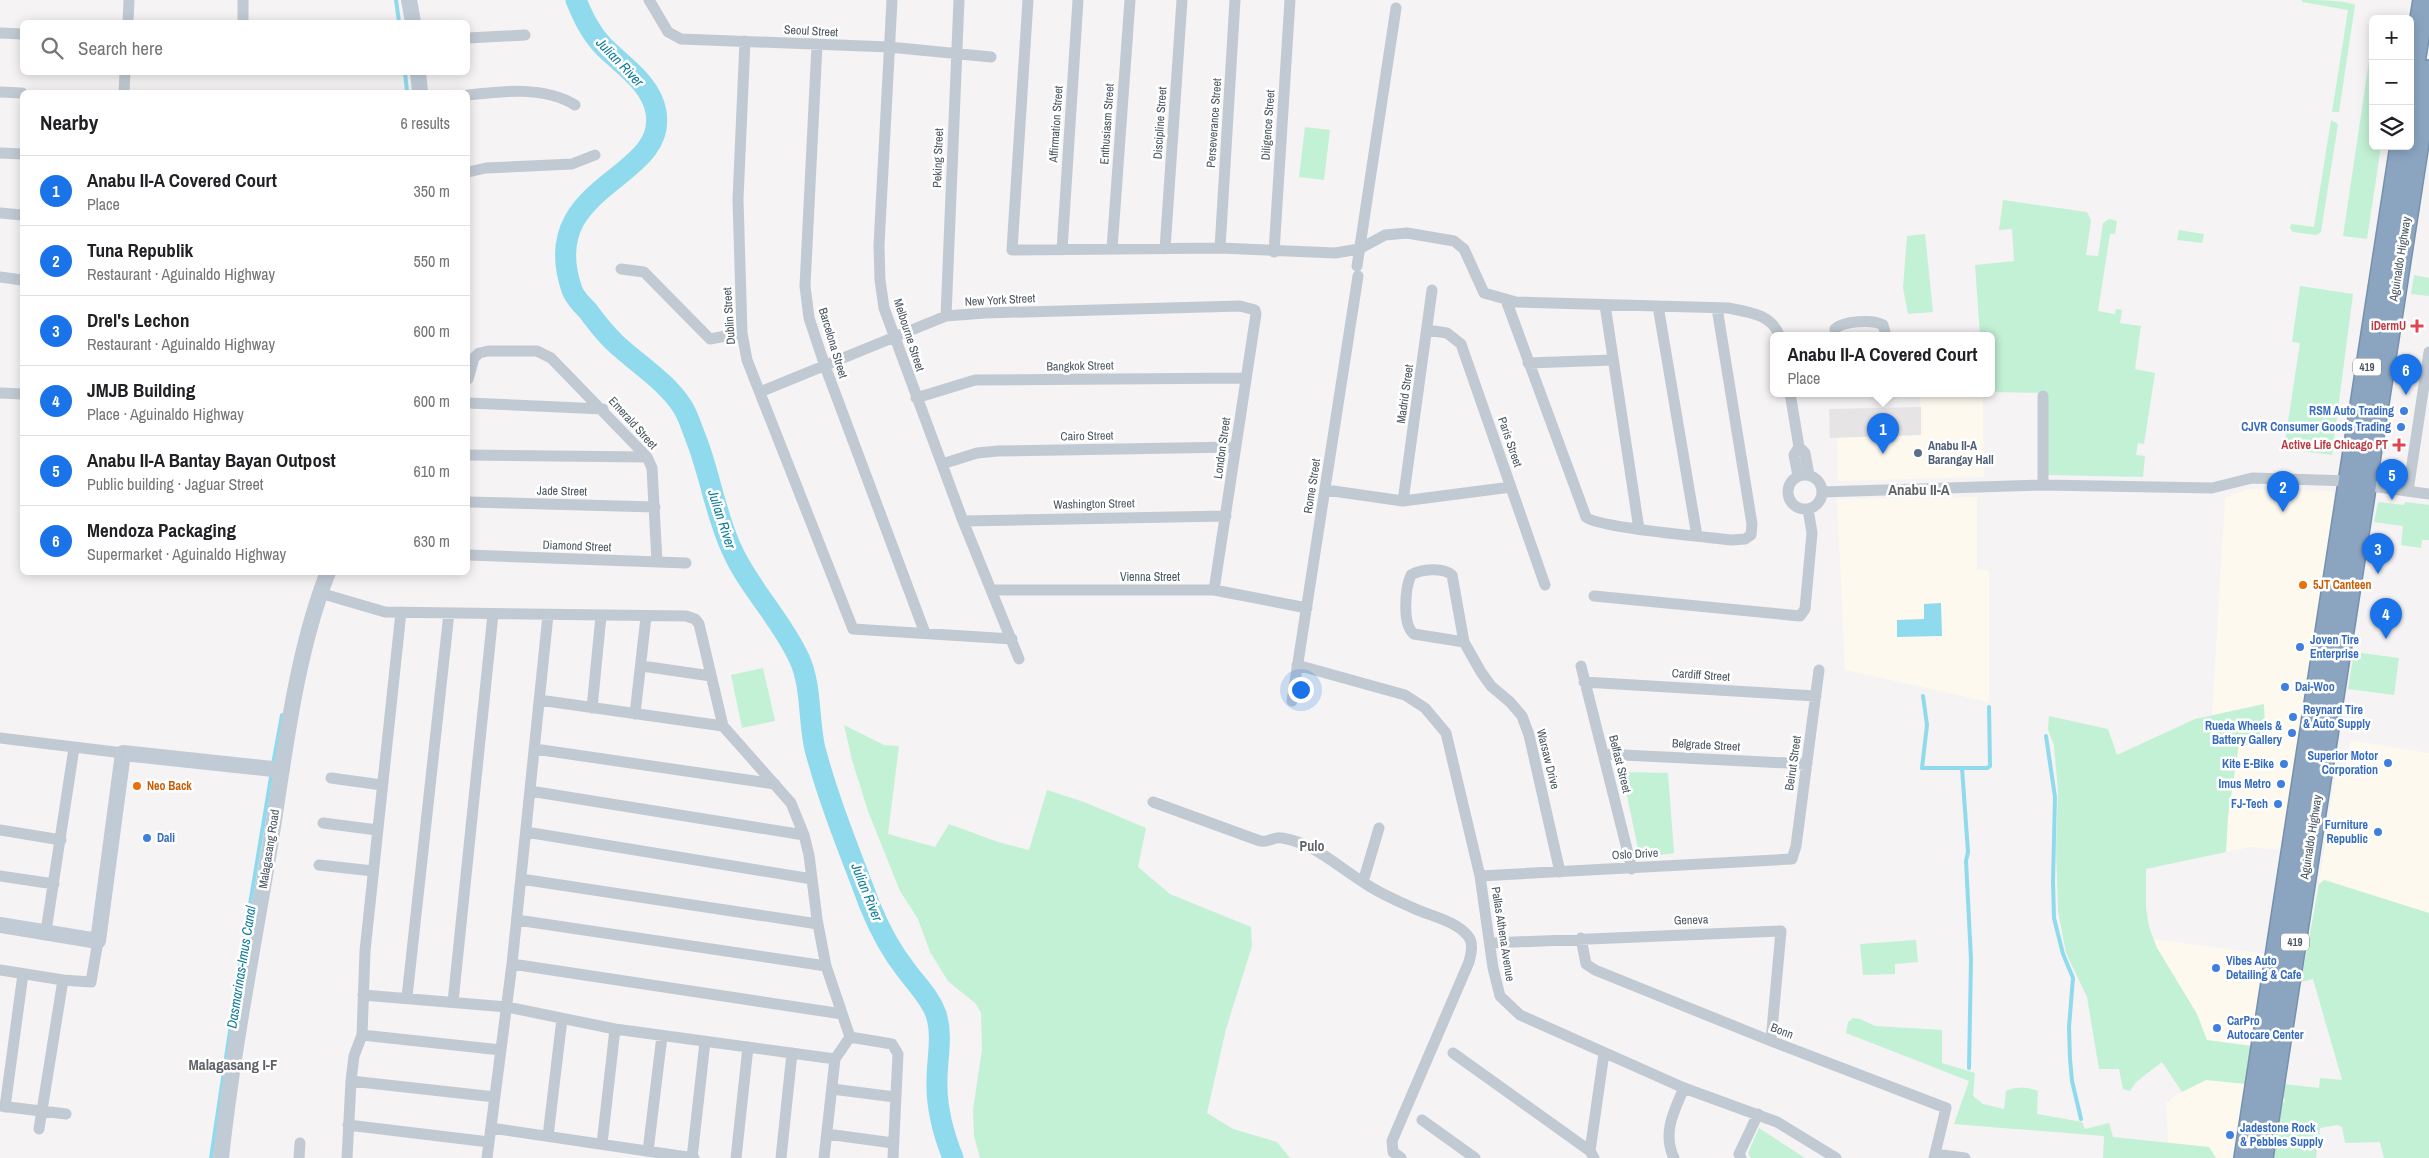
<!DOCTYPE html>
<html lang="en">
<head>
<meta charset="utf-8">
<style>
  body { margin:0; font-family:"Archivo Narrow",sans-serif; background:#f2f2f2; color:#202124 }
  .controls { position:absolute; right:15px; top:15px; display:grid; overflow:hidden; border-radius:8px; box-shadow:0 2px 12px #0003 }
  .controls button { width:45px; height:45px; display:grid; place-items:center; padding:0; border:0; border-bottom:1px solid #e0e0e0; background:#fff; color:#202124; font:25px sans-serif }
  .you { position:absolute; left:1300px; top:689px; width:18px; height:18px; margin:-12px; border:4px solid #fff; border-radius:50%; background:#1a73e8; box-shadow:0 0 0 8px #1a73e833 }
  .badge { display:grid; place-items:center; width:32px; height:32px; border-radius:50%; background:#1a73e8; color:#fff; font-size:16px; font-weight:700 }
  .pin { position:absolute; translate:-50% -41px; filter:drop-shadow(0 1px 2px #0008) }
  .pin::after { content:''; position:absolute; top:26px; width:18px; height:15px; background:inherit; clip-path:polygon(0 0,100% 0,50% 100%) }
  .popup { position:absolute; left:1770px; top:332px; width:225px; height:65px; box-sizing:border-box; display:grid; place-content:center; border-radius:8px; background:#fff; filter:drop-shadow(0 1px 4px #0005); font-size:16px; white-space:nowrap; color:#757577 }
  .popup b { font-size:19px; color:#202124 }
  .popup::after { content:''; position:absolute; left:50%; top:100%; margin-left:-10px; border:10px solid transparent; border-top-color:#fff }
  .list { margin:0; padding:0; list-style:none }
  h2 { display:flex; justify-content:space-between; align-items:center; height:65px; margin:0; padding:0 20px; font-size:21px }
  h2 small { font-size:16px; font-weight:400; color:#757577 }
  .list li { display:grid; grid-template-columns:32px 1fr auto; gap:15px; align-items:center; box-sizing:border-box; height:70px; padding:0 20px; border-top:1px solid #e0e0e0 }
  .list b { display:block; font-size:19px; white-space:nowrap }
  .list p { margin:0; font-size:16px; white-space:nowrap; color:#757577 }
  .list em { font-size:16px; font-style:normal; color:#757577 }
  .icon { flex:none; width:28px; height:28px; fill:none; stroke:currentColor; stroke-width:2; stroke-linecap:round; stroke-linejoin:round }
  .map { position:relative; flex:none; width:2429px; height:1158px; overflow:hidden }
  .search { position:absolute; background:#fff; box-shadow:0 2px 12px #0003; left:20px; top:20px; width:450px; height:55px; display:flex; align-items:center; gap:12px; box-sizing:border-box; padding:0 18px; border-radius:8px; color:#757577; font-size:19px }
  .panel { position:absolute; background:#fff; box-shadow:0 2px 12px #0003; left:20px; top:90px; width:450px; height:485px; border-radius:8px }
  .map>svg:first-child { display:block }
  .commercial { fill:#fdf9ef }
  .education { fill:#e6e4e5 }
  .green { fill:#c3f1d5 }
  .water { fill:#90daee }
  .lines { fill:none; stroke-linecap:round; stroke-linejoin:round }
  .stream { stroke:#90daee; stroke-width:4 }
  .river { stroke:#90daee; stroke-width:21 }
  .highway-casing { stroke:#7690ad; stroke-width:24 }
  .street { stroke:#c1cad2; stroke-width:11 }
  .secondary { stroke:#c1cbd6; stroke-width:16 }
  .highway { stroke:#8ba5c1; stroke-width:21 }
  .health-dot { fill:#e0444e; stroke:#fff; stroke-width:2 }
  .shop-dot { fill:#3f7fe0; stroke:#fff; stroke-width:2 }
  .service-dot { fill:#5c6f8a; stroke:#fff; stroke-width:2 }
  .food-dot { fill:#e8710a; stroke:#fff; stroke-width:2 }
  .labels { text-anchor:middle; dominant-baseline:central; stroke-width:5; stroke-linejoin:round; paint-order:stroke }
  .shield { fill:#fff; stroke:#808990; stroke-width:1 }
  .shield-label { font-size:11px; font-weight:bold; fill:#4a5661 }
  .street-label { font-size:12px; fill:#4a5661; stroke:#fff }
  .health-label { font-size:12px; font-weight:bold; fill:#be3a42; stroke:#fff; text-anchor:end }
  .shop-label { font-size:12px; font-weight:bold; fill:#366cbe; stroke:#fff; text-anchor:end }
  .service-label { font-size:12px; font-weight:bold; fill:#4e5e75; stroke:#fff; text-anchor:start }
  .food-label { font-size:12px; font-weight:bold; fill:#c56008; stroke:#fff; text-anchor:start }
  .water-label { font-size:14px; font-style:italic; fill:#0c7c9b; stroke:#fff }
  .neighbourhood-label { font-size:14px; font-weight:bold; fill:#5f6368; stroke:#fff }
  .quarter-label { font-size:15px; font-weight:bold; fill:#5f6368; stroke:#fff }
</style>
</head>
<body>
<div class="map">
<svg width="2429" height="1158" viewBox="0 0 2429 1158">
  <rect width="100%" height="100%" fill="#f5f3f3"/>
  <path class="commercial" d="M1920,393h63l1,84 -146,4 -1,-44 84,-2z
    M2248,489l85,2v6h2l-35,247 -18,106 -31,-3 -25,5 2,-36 11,-73 25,-39 -52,11 13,-217z
    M1977,497v73h12v132l-144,-32 -8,-171z
    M2350,740l79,13v160l-102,-33 -8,4 17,-114 9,2z
    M2153,939l113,15 -14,92 -45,-6 -10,-26 -40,-66z
    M2206,1080l40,4 -12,74h-18l-7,-11 -41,-4 -2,-40 20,-15z"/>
  <path class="education" d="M1921,407v28l-91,3 -1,-29z"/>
  <path class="green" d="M2302,0c15,0 41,0 53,5l-16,107h-7l16,-102 -46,-8z
    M2373,34v112h8l-14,93 -24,-3z
    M2331,120l7,4 -17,108 -5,3 -23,-3 -3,-4 1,-4 23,3z
    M1305,127l25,3 -6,50 -25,-3z
    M2003,200l84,12 4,8 -5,35 12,1 5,-33 6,-4 8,2 -2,13h-5l-12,77 17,3 1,-5 6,1 -2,13 21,3 -6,43 20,4 -11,71 -6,-1 -2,12 9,1 -2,21 -95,-2v-82l-56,-1v-16l3,-1 -1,-38 -14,-2 -5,-70 39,-4 -2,-32 -13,1z
    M2179,230l25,4 -2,9 -25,-3z
    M1925,234l8,78 -25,2 -5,-26 4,-52z
    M2414,275l15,3v18l-18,-2z
    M2300,286l53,8 -21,161 -53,-7 2,-8 4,1 15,-98 -8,-1z
    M2378,502l26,3 1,-3 24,3v35h-7l-1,8 -20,-3 2,-19 -29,-4z
    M2354,652l45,6 -5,37 -46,-6z
    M763,668l12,53 -33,7 -11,-53z
    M2264,704l2,43 -27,-3 -11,72 -2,36 -80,17v39l3,19 8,21 40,66 10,26 45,6 -6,38 -40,-4 -24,12 -20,-30 -26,20 -6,9 -7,-2 -4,-20h-20l-12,-72 -21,-44 -8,-42 -2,-63 2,-57 -4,-46 -6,-15 1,-14 59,13 9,26 78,-36z
    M844,725l40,20 15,1 -11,88 47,13 14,-23 49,18 31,8 18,-60 37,12 62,26 -8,39 32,27 81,33 1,19 -26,83 -19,84 26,16 44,13 13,16h-310l-6,-22 -1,-27 9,-59 -1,-37 -5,-9 -28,-23 -18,-29 -12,-33 -18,-28 -32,-80 -16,-51z
    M1622,772l46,1 6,80 -34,5z
    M2324,880l105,33v245h-45l-4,-16 -35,1 -3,-16 -5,-2 -17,3 -4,30h-43l8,-55h3l1,-4 -3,-1 2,-14 35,4 1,-10 22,2 -29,-101 -12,3 18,-98z
    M1916,940l2,22 -23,2v10l-32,1 -3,-31z
    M1853,1018l7,1 15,7 67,4v33l33,10 -2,23 10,8 21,5 2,-18c13,-5 20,-4 32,0l-1,23 45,8 3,7 24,-6 4,14 96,10 7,11h-113l1,-22 -150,-12 15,-43 -123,-48 2,-11z
    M1759,1128l46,30h-54l-3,-5z"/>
  <path class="water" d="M1941,603l1,33 -45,1v-17l27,-1v-15z"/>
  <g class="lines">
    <path class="stream" d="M396,0l3,22
      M405,72l2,20
      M1923,696l4,29 -5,43h65l3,-2 -1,-59
      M2046,736l9,61 -2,84 1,37 9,36 10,24 -4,49 1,32 2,22 9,38
      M273,764l9,-49
      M1962,768l6,84 -2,9 5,98 -2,109
      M211,1158l28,-187 32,-194"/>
    <path class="river" d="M576,0c7,17 14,32 27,46 19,19 48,37 53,66 12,69 -121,71 -84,178 3,8 10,15 16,21 8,11 17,22 26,31 22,21 51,38 68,64 6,9 9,20 13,30 15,37 20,78 37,114 17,38 49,69 67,108 13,28 9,61 16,91 14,53 36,106 55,157 9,22 21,45 36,64 10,14 24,27 30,44 7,22 1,44 1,66 -1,28 6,53 16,78"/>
    <g class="highway-casing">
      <path id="highway" d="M2410,87l14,-87
        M2245,1158l156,-1012
        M2262,1158l167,-1087"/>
    </g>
    <path class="street" d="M243,0v22
      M649,0l19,32 13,7 208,8 102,10
      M892,0l-13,245 1,35 4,28 79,213 56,138
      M1028,0l-16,250 208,-2 115,5 24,-4 26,-14 22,-2 47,8 10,8 20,44 32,9 212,6c20,4 43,6 51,27
      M128,22l1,-22
      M0,33l22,1
      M468,38l57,-3
      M745,41l-7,158 4,134 5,27 106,269 159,10
      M817,45l-12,241 4,32 16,48 100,267
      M0,92l22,1
      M124,92l1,-20
      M468,95c33,-4 77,-9 107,10
      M0,153l22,1
      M468,172l18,-4 86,-4 23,-9
      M0,213l22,2
      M1220,248l15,-248
      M1112,249l18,-249
      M1165,249l17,-249
      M1062,250l16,-250
      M1274,252l16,-252
      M1357,266l39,-258
      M621,269l23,3 66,67 32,-6
      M0,277l22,3
      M1506,300l80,217c12,11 122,20 146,23l13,-1 6,-4 1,-11 -35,-216
      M1605,305l34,224
      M1658,306l39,230
      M946,316l13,-316
      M1427,330l20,3 14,11 84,241
      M1836,335l-1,-6c8,-8 38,-10 48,-4l3,10
      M1528,363l85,-3
      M468,379l6,-21 5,-5 9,-2h49l14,7 96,99 5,11 5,94
      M760,392l186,-76 39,-3 255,-7 15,4 1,4 -42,276
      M0,393l22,1
      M1790,393l9,54 6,6 4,22
      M2043,396v89
      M916,398l59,-18 271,-2
      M468,403l135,6
      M468,455l179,2
      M942,464l35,-11 21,-2 237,-4
      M1788 492a17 17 0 1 1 34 0a17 17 0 1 1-34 0Z
      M1798,476l-4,-21 5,-8
      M1326,490l77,11 108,-14
      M2408,491l21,-139
      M1822,492l221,-7 169,3 40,-10 98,3 28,6 51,7
      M1403,501l29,-211
      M468,502l187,5
      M963,521l263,-5
      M468,555l218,8
      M992,590h222l93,18
      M320,593l65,19 301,4 9,3 4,5 24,102 68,77 13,32 5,20 8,64 9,47 24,71
      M1594,596l206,20 5,-7 7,-76 -4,-24
      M1464,642l-50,-8c-12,-9 -9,-46 -3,-59 10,-6 32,-8 41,0l12,67 17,30 10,14 19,16 12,14 7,19 31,137
      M1297,665l108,30 20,13 21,25 34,143 13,92 7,28 20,19 164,73 93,34 59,36
      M642,666l69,10
      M1581,666l51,203
      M1584,682l232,14
      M539,700l184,26
      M1292,701l66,-425
      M592,708l9,-92
      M635,714l11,-97
      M0,738l123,15
      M535,749l240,35
      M1603,754l204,10
      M331,778l51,7
      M530,791l274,44
      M1153,802l107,39c9,2 14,-5 22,-3 32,5 55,28 81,44 14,10 32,18 48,25 18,9 44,13 57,29 6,7 3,18 1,26l-77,179 1,11 8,6
      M323,823l54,7
      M0,830l61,10
      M526,832l286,47
      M319,865l54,6
      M0,876l54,8
      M1480,876l312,-17 4,-13 23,-176
      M521,879l297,45
      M1363,882l16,-54
      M517,920l309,46
      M46,931l28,-183
      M1581,938l5,26 9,6 176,71 175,67 -12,50
      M1491,943l290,-12 -10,110
      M512,964l330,50
      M0,970l63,10 -24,149
      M63,980l28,2 7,-41
      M363,995l144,12 108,22 220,30
      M407,997l42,-384
      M453,1002l40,-388
      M362,1035l139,15
      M850,1037l42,7 6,10 -5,104
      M1453,1053l137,98 4,7
      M351,1081l144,16
      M832,1089l63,8
      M0,1106l66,8
      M5,1107l18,-133
      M1422,1120l53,38
      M348,1125l141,17
      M491,1128l203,30
      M827,1134l66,9
      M548,1136l14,-117
      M602,1144l13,-115
      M648,1151l14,-115
      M1590,1151l14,-98
      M1935,1154l30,4
      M299,1158l1,-15
      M347,1158l4,-77 3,-25 8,-21 3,-84 36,-339
      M487,1158l25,-194 36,-349
      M692,1158l13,-116
      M736,1158l12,-111
      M781,1158l11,-105
      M824,1158l11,-99 15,-22
      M1674,1158c-12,-25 0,-47 10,-70
      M1741,1158l-2,-4 19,-40"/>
    <path class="secondary" d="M409,0l4,22
      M418,72l2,20
      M0,925l98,16 25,-188 159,17
      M221,1158c11,-103 31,-204 48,-306 15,-91 25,-193 59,-280"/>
    <use href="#highway" class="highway"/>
  </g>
  <g class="health-dot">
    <path d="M2414.5 318.5h5v5h5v5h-5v5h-5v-5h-5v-5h5z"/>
    <path d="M2396.5 437.5h5v5h5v5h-5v5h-5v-5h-5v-5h5z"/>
  </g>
  <g class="shop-dot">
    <circle cx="2404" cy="411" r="5"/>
    <circle cx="2401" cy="427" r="5"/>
    <circle cx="2300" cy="647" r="5"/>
    <circle cx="2285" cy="687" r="5"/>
    <circle cx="2293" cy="717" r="5"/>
    <circle cx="2292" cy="733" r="5"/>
    <circle cx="2388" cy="763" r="5"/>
    <circle cx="2284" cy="764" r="5"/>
    <circle cx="2281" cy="784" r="5"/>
    <circle cx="2278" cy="804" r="5"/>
    <circle cx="2378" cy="832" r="5"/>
    <circle cx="147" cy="838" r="5"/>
    <circle cx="2216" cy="968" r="5"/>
    <circle cx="2217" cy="1028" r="5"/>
    <circle cx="2230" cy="1135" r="5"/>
  </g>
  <circle class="service-dot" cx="1918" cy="453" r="5"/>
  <g class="food-dot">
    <circle cx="2303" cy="585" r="5"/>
    <circle cx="137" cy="786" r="5"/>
  </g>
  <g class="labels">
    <g class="shield">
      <rect x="2353" y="358.5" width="28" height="17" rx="4"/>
      <rect x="2281" y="933.5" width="28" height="17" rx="4"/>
    </g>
    <g class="shield-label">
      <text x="2367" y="367">419</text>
      <text x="2295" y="942">419</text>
    </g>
    <g class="street-label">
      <text transform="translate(811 31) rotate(3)">Seoul Street</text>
      <text transform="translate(1160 123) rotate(-86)">Discipline Street</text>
      <text transform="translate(1214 123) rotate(-86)">Perseverance Street</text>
      <text transform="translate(1056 124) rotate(-86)">Affirmation Street</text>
      <text transform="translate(1107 124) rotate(-86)">Enthusiasm Street</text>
      <text transform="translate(1268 125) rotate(-86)">Diligence Street</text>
      <text transform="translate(938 158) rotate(-88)">Peking Street</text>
      <text transform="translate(2400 259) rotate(-81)">Aguinaldo Highway</text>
      <text transform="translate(1000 300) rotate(-3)">New York Street</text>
      <text transform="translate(729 316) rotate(-94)">Dublin Street</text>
      <text transform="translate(909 335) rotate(72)">Melbourne Street</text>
      <text transform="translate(833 343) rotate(73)">Barcelona Street</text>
      <text transform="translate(1080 366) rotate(-1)">Bangkok Street</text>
      <text transform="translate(1405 394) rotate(-82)">Madrid Street</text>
      <text transform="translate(633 423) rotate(48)">Emerald Street</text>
      <text transform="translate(1087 436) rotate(-1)">Cairo Street</text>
      <text transform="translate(1510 442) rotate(71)">Paris Street</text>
      <text transform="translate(1222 448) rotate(-82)">London Street</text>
      <text transform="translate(1312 486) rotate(-81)">Rome Street</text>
      <text transform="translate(562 491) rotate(1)">Jade Street</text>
      <text transform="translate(1094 504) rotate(-1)">Washington Street</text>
      <text transform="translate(577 546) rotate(2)">Diamond Street</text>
      <text x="1150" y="577">Vienna Street</text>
      <text transform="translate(1701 675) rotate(4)">Cardiff Street</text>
      <text transform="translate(1706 745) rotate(3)">Belgrade Street</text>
      <text transform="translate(1548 759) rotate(76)">Warsaw Drive</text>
      <text transform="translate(1793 763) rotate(-82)">Beirut Street</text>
      <text transform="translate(1620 764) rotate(76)">Belfast Street</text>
      <text transform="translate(2311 837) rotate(-81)">Aguinaldo Highway</text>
      <text transform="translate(269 849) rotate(-81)">Malagasang Road</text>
      <text transform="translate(1635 854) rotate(-3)">Oslo Drive</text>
      <text transform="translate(1691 920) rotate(-2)">Geneva</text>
      <text transform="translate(1503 934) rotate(81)">Pallas Athena Avenue</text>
      <text transform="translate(1782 1031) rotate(21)">Bonn</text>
    </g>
    <g class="health-label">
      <text x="2406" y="326">iDermU</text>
      <text x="2388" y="445">Active Life Chicago PT</text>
    </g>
    <g class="shop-label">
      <text x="2394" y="411">RSM Auto Trading</text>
      <text x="2391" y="427">CJVR Consumer Goods Trading</text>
      <text x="2310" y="640" text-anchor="start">Joven Tire<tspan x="2310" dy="14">Enterprise</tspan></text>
      <text x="2295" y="687" text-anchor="start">Dai-Woo</text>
      <text x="2303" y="710" text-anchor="start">Reynard Tire<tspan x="2303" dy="14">&amp; Auto Supply</tspan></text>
      <text x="2282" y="726">Rueda Wheels &amp;<tspan x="2282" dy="14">Battery Gallery</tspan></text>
      <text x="2378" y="756">Superior Motor<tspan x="2378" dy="14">Corporation</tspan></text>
      <text x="2274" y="764">Kite E-Bike</text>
      <text x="2271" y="784">Imus Metro</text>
      <text x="2268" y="804">FJ-Tech</text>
      <text x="2368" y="825">Furniture<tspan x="2368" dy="14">Republic</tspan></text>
      <text x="157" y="838" text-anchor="start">Dali</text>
      <text x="2226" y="961" text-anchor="start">Vibes Auto<tspan x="2226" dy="14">Detailing &amp; Cafe</tspan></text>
      <text x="2227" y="1021" text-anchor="start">CarPro<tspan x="2227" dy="14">Autocare Center</tspan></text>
      <text x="2240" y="1128" text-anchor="start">Jadestone Rock<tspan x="2240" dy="14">&amp; Pebbles Supply</tspan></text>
    </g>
    <g class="service-label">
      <text x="1928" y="446">Anabu II-A<tspan x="1928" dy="14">Barangay Hall</tspan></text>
    </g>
    <g class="food-label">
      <text x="2313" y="585">5JT Canteen</text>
      <text x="147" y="786">Neo Back</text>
    </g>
    <g class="water-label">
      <text transform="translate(620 62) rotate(46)">Julian River</text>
      <text transform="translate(722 519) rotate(72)">Julian River</text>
      <text transform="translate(867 892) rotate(68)">Julian River</text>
      <text transform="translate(241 967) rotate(-81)">Dasmarinas-Imus Canal</text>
    </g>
    <g class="neighbourhood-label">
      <text x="1312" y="846">Pulo</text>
    </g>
    <g class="quarter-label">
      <text x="1919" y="489">Anabu II-A</text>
      <text x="233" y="1064">Malagasang I-F</text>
    </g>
  </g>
</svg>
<div class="controls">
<button>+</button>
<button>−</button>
<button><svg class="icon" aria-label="layers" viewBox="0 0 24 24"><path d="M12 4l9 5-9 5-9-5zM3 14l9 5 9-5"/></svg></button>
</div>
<div class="you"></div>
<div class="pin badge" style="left:1883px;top:454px">1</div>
<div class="popup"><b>Anabu II-A Covered Court</b>Place</div>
<div class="pin badge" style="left:2283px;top:512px">2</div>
<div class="pin badge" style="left:2378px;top:574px">3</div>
<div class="pin badge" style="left:2386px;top:639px">4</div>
<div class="pin badge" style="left:2392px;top:500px">5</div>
<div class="pin badge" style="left:2406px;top:395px">6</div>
<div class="search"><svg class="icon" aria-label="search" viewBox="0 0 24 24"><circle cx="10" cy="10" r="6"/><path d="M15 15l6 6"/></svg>Search here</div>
<section class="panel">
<h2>Nearby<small>6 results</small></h2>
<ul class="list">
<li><span class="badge">1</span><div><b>Anabu II-A Covered Court</b><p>Place</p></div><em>350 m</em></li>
<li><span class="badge">2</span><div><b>Tuna Republik</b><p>Restaurant · Aguinaldo Highway</p></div><em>550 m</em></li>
<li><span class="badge">3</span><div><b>Drel's Lechon</b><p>Restaurant · Aguinaldo Highway</p></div><em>600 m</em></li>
<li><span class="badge">4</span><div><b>JMJB Building</b><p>Place · Aguinaldo Highway</p></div><em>600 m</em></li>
<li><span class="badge">5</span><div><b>Anabu II-A Bantay Bayan Outpost</b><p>Public building · Jaguar Street</p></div><em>610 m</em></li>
<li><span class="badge">6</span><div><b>Mendoza Packaging</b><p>Supermarket · Aguinaldo Highway</p></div><em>630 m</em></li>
</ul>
</section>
</div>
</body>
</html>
